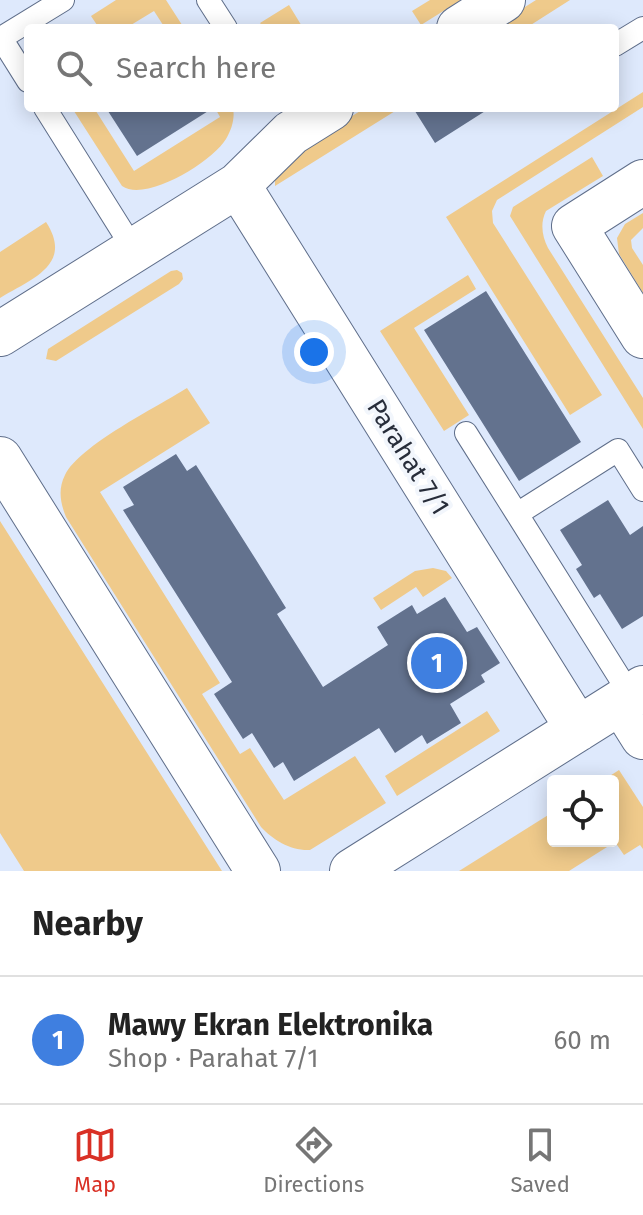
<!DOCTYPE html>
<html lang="en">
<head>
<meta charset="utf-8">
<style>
  body { margin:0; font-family:"Fira Sans",sans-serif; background:#f6f6f6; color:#222 }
  .controls { position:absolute; right:24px; bottom:24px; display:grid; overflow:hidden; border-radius:8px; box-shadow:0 4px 20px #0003 }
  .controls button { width:72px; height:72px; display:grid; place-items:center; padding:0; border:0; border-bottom:2px solid #e0e0e0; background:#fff; color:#222; font:40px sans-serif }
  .you { position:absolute; left:314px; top:352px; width:28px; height:28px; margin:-20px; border:6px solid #fff; border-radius:50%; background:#1a73e8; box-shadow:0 0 0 12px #1a73e833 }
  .badge { display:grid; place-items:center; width:52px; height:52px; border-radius:50%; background:#d93025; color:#fff; font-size:26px; font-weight:700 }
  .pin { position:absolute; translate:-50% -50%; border:4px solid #fff; box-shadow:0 2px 8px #0006 }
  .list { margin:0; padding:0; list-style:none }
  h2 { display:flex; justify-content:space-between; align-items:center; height:104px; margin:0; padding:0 32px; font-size:34px }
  h2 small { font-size:26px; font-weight:400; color:#767676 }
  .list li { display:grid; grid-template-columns:52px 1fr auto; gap:24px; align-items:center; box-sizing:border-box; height:128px; padding:0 32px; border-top:2px solid #e0e0e0 }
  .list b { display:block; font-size:30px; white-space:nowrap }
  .list p { margin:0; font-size:26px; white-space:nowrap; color:#767676 }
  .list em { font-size:26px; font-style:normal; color:#767676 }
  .icon { flex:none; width:44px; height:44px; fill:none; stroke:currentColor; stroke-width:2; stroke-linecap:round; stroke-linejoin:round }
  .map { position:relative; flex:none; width:643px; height:871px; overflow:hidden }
  .search { position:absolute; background:#fff; box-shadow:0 4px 20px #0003; left:24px; right:24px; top:24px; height:88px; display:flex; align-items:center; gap:20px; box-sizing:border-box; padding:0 28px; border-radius:8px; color:#767676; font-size:30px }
  .sheet { height:232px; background:#fff }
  nav { display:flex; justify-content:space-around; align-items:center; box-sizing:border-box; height:112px; border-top:2px solid #e0e0e0; background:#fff; font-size:22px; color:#767676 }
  nav a { display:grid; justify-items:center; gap:4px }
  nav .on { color:#d93025 }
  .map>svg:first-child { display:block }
  .green { fill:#efca8b }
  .building { fill:#63728e }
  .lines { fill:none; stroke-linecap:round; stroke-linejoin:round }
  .lane-casing { stroke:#5f6e8a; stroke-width:24 }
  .street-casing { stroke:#5f6e8a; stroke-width:46 }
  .lane { stroke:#fff; stroke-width:22 }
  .street { stroke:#fff; stroke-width:44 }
  .labels { text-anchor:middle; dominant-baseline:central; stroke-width:8; stroke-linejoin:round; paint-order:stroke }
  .street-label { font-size:26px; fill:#272d3a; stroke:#f2f6fc }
</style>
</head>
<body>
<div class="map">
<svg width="643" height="871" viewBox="0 0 643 871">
  <rect width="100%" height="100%" fill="#dee9fc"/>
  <path class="green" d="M116,0h50l18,28h-19l-11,-17 -28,17h-27l-8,-12z
    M430,0h31l-40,25 -9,-14z
    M536,0h34l-44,28h-34z
    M289,5l14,23h-39l-4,-5z
    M643,92v15l-146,93 -5,11 1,12 109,172 -32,20 -124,-198z
    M72,108h22l40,63 86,-54 -5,-9h18c2,10 -1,21 -7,31 -13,22 -80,64 -104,47z
    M365,108h35l-125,78v-8l8,-19z
    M592,157l11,19 -57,35c-6,12 -4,25 2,37l95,150v31l-133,-213 3,-9z
    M643,213v15l-12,12 1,8 11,17v28l-24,-39 -2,-16 8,-14z
    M46,222c28,43 -15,57 -46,76v-46z
    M177,270l5,3 1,6 -4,5 -123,77 -10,-2 2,-10 123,-78z
    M468,275l8,14 -62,39 55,87 -25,16 -64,-100z
    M187,388l23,35 -110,69 120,191 -18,11 38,60 10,-6 34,52 71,-44 31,47 -76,47c-19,1 -37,-10 -49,-23l-195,-310c-6,-15 -8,-28 -1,-42 15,-30 92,-68 122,-87z
    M0,521l222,350h-198l-24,-38z
    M433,568l13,3 6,7 -29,19 -7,-10 -35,23 -8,-12 42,-27z
    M487,711l13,20 -103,65 -12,-20z
    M619,770l24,37v42l-3,-4 -16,10 -9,-13 -46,29h-110l94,-59v29h60v-60h-11z"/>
  <path class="building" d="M106,108h107l-76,48z
    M413,108h77l-55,35z
    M486,291l95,151 -62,39 -95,-151z
    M176,454l11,17 9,-6 57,90 33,53 -9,6 46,73 65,-42 -11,-18 35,-22 5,9 28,-17 22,35 10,-5 23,36 -19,12 4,7 -35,22 11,19 -34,21 -5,-9 -27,18 -16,-25 -85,53 -11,-19 -9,6 -22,-35 -9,6 -29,-45 18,-12 -109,-172 11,-5 -11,-18z
    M608,500l22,35 13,-9v90l-21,13 -22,-35 -6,4 -18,-29 6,-4 -22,-35z"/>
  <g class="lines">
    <g class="lane-casing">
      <path id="lane" d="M208,0l18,28
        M615,45l28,-17
        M28,81l-27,-43 62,-38
        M45,108l89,142
        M466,433l51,81
        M631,696l-114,-182 101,-64 25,40"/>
    </g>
    <g class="street-casing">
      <path id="street" d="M459,28l44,-28
        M643,182l-69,44 69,110
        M238,185l340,544
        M0,334l238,-149 53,-52 40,-25
        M0,459l258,412
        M621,702l22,35
        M352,871l291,-183"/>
    </g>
    <use href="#lane" class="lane"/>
    <use href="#street" class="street"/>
  </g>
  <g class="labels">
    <g class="street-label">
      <text transform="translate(408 457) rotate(58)">Parahat 7/1</text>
    </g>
  </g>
</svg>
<div class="controls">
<button><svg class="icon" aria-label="locate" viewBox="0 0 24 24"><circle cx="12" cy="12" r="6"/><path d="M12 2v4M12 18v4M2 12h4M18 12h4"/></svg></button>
</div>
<div class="you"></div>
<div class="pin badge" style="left:437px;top:663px;background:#3f7fe0">1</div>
<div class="search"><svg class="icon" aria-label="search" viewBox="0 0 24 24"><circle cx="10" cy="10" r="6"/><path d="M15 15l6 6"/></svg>Search here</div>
</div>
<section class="sheet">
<h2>Nearby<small></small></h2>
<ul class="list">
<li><span class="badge" style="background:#3f7fe0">1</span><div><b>Mawy Ekran Elektronika</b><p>Shop · Parahat 7/1</p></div><em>60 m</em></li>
</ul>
</section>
<nav>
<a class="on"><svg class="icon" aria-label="map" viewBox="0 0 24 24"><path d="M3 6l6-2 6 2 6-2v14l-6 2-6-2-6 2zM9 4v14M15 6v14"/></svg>Map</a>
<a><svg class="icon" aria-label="directions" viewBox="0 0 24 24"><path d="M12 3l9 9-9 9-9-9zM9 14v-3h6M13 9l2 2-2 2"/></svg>Directions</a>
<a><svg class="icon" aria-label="saved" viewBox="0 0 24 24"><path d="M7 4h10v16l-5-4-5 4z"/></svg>Saved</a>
</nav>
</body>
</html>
